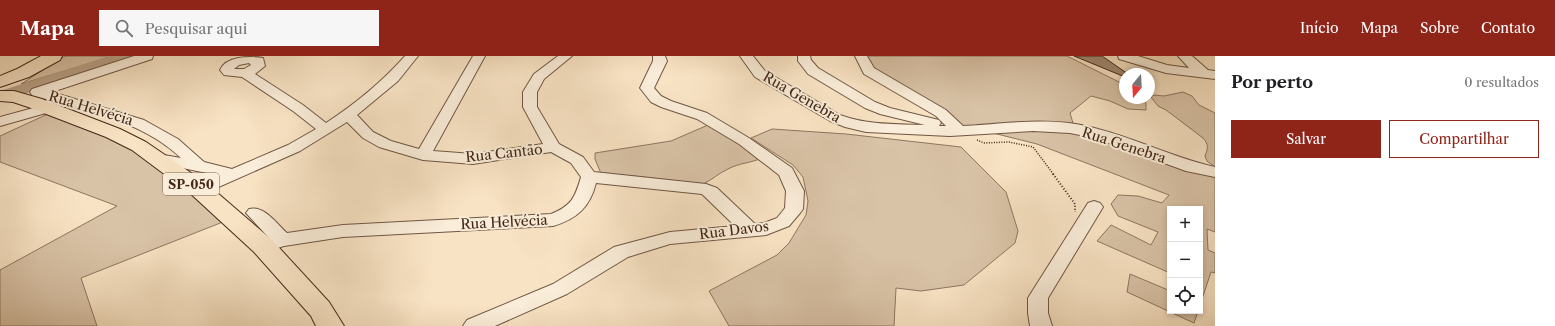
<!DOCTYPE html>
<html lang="pt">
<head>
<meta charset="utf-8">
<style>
  body { margin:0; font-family:"Libre Caslon Text",serif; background:#f6f6f6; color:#202124 }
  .controls { position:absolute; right:12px; bottom:12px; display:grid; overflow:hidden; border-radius:0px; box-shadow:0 2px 6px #0003 }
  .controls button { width:36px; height:36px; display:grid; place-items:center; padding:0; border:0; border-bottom:1px solid #e0e0e0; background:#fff; color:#202124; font:20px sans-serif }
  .compass { position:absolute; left:1119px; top:12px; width:36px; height:36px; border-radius:50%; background:#fff; box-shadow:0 2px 6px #0003; rotate:198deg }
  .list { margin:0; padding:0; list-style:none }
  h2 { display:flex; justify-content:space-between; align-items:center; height:52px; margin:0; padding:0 16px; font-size:17px }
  h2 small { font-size:13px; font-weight:400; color:#757577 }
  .actions { display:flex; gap:8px; padding:12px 16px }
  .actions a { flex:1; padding:9px 0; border:1px solid #8f2418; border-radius:0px; text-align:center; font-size:14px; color:#8f2418 }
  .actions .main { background:#8f2418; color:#fff }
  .icon { flex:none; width:22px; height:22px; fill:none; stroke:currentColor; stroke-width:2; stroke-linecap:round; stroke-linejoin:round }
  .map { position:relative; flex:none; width:1215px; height:270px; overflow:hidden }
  header { display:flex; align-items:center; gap:24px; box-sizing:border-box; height:56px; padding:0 20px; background:#8f2418; color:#fff }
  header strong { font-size:19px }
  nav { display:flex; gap:22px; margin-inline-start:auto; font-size:14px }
  .search { width:280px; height:36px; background:#f6f6f6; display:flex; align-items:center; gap:10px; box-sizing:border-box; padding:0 14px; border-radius:0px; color:#757577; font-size:15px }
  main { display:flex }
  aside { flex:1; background:#fff }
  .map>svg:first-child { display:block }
  .green { fill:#d9c3a7; stroke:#8e7660 }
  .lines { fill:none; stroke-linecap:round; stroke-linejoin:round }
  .river { fill:#baa38a; fill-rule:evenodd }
  .building { fill:#a18972; stroke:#432819 }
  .minor-casing { stroke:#705744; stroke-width:2 }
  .major-casing { stroke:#432819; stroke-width:2 }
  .path-far1 { stroke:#432819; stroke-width:1.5; stroke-dasharray:1 1.5; stroke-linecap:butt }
  .path { stroke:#432819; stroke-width:2; stroke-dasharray:1 2; stroke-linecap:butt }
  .minor { fill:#faedd9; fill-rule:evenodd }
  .major { fill:#f8e3c4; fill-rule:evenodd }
  .labels { text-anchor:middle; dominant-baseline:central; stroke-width:4; stroke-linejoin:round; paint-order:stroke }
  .shield { fill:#faedd9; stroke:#7a6353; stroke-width:1 }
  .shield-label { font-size:13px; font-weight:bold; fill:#432819 }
  .street-label { font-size:14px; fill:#432819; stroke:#faedd9 }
</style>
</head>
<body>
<header>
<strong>Mapa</strong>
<div class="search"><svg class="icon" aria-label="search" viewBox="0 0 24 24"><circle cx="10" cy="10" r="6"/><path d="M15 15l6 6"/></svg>Pesquisar aqui</div>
<nav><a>Início</a><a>Mapa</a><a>Sobre</a><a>Contato</a></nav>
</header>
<main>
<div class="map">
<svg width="1215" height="270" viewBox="0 0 1215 270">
  <rect width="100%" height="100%" fill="#f8e3c4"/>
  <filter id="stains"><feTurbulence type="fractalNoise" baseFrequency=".005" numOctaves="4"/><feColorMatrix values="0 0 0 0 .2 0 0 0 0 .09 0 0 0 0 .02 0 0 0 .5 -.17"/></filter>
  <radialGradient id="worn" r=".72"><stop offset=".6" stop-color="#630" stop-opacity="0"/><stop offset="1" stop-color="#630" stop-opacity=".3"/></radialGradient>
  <path class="green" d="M65,0h49l-93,28z
    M864,0h203l58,29v13h16l5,5v7l-18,-1 -18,-8 -19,-5 -21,17 3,10 20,12 122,40v57l-8,-3 1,21 7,3v20l-4,-1 -11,33v-96h-30v64l-73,-32 14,-16 40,20 7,-13 -40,-16 -7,-12 7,-9 20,1 24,7 7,-8 -132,-51 -80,-20 -81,-54z
    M1183,36l9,4 7,9 16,8v54l-8,-6 -2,-5c3,-8 4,-11 -2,-18l-37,-28 -8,-4 -7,-9 3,-2 10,1z
    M65,50l178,108 -162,64 16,48h-97v-56l117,-64 -117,-44v-26z
    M708,69l54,33c-11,5 -23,5 -34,11 -9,4 -16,11 -25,15l-69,-8h-32l-7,-17v-6l76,-12z
    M772,73l74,5 115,13 45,45 12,39 -3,12 -51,42 -43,6 -25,-3 -2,38h-165l-20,-35 68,-36 12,-12 17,-28 2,-14 -5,-24 -10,-12 -42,-27z
    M1130,218l38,16 2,-7v28h28l-4,12 -67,-31z"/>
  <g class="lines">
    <path class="river" d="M109,0h24l-2,3 -131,43v-11z"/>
  </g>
  <path class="building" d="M1074,0h28l26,18h-3v3z"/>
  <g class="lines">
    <g class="minor-casing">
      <path id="minor" d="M134,0h19l-1,3 -100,33 92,28 34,19 26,23 28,7 56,-24 28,-16 -23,-18 -51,-34 -18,-2 -4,-5c6,-14 29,-14 43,-12l2,8 -10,8 48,31 23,18c29,-19 56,-41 79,-67h13l-20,25 -41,34 16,17 18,9 28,8 54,-93h12l-52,95 40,3 70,-10 -20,-37v-15l11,-18 24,-18h14l-28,23 -7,13v15l22,37 24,13 11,15 112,12 11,4 38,36 9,-1 13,-5 8,-10 1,-17 -7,-16 -40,-31 -42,-25 -36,-12 -10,-5 -11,-14 13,-27v-5h12l2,5 -13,27 7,8 10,5 36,12 42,25 43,30 12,23 -1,18 -3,4 -11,13 -23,9 -96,9 -42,13 -61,37 -72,32h-32l4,-6 86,-36 61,-37 56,-15 65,-6 -33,-32 -106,-11c-6,24 -19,36 -43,43l-210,11 -59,9 -21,7 -7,-2 -2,-5 2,-5 13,-3 -23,-25 3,-4c15,-4 27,14 38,24l56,-8 208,-11c20,-8 24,-16 30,-37l-10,-14 -20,-11 -78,12 -50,-4 -44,-13 -16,-9 -16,-16 -47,29 -95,42 -6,1 -6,-1 -2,-4 2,-4 24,-10 -65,-13 -2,-3 2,-3 6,-2 23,4c-40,-38 -98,-48 -149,-63l-2,-3 2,-3zM249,7l2,2 -7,4h-10l5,-4z
        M740,0h13l12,15 75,44c27,10 56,9 85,10l-45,-11 -15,-6 -57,-34 -10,-13v-5h12l1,4 7,8 57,34 15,6 49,12 2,3 -2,3h7l-10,-10 -72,-42 -9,-18h12l7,12 72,42 17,16c35,-2 71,-7 106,-3 51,7 97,33 146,44v10l-29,-6 -91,-33 -25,-5 -37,-2 -83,5 -84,-4 -21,-5 -15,-6 -75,-44z
        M1118,0h20l29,9 22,3 -11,-12h14l16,14 7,1v8l-49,-6 -47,-14z
        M48,48l5,1 2,3 -2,3 -53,15v-9z
        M1094,145l6,2 3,4 -55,91v15l4,13h-22l-2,-13v-15l60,-95z"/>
    </g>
    <g class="major-casing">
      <path id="major" d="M41,0h21l-2,4 -31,17 -29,10v-11l17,-7z
        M0,35h14l28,8 78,30 26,13 19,13 42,29 65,56 57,62 15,24h-28l-5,-10 -57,-64 -63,-58 -59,-44 -26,-13 -78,-30 -15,-5 -13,-1z"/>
    </g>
    <path class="path-far1" d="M977,84l7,3 25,-1 24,5 21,28"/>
    <path class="path" d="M1053,118l22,30v8"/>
    <use href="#minor" class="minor"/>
    <use href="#major" class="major"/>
  </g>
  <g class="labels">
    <rect class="shield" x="163" y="117" width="56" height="22" rx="3"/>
    <g class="shield-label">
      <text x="191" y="128">SP-050</text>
    </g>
    <g class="street-label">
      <text transform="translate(802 41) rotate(30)">Rua Genebra</text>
      <text transform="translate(91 52) rotate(17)">Rua Helvécia</text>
      <text transform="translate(1124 89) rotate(18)">Rua Genebra</text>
      <text transform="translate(504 97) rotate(-6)">Rua Cantão</text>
      <text transform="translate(504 166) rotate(-3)">Rua Helvécia</text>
      <text transform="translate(734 174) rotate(-7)">Rua Davos</text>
    </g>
  </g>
  <rect width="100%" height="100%" filter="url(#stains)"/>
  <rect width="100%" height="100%" fill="url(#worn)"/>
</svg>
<div class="controls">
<button>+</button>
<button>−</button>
<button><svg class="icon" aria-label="locate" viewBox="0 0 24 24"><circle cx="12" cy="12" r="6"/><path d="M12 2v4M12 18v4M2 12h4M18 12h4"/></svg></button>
</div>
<svg class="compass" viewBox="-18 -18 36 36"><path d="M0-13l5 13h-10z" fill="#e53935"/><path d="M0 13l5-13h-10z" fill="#757577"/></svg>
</div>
<aside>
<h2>Por perto<small>0 resultados</small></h2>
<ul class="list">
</ul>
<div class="actions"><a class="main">Salvar</a><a>Compartilhar</a></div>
</aside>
</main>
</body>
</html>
